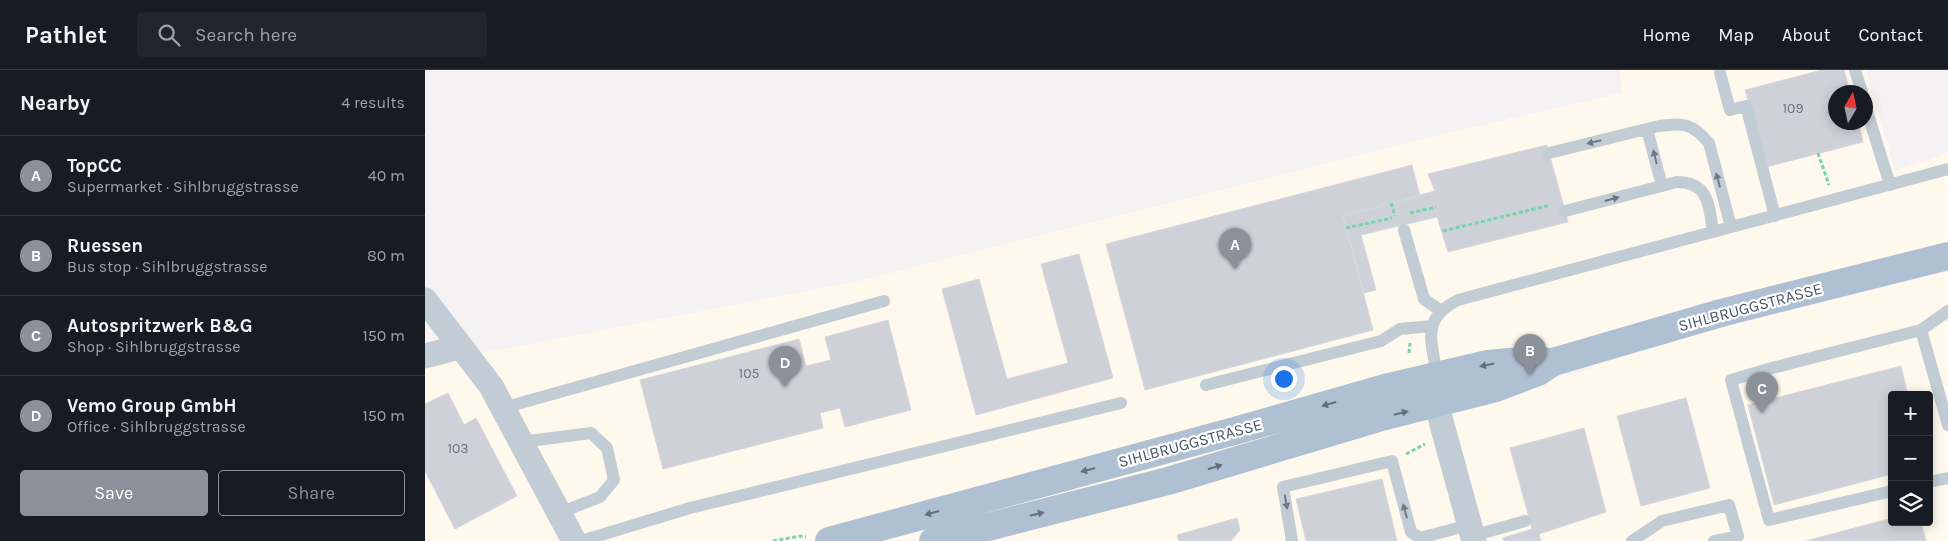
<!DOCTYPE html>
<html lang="en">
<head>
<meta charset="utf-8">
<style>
  body { margin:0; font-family:Karla,sans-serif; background:#20242c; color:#f1f3f6 }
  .controls { position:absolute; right:15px; bottom:15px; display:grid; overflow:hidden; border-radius:5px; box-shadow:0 2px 12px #0003 }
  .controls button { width:45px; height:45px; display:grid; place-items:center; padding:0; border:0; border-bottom:1px solid #363941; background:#171b24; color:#f1f3f6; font:25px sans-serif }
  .compass { position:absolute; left:1403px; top:15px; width:45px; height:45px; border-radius:50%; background:#171b24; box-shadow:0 2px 12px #0003; rotate:9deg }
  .you { position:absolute; left:858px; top:308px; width:18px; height:18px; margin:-12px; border:4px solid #fff; border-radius:50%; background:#1a73e8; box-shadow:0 0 0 8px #1a73e833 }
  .badge { display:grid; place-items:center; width:32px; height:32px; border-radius:50%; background:#8c9099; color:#fff; font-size:16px; font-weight:700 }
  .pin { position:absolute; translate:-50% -41px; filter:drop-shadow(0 1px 2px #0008) }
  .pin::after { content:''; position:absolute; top:26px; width:18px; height:15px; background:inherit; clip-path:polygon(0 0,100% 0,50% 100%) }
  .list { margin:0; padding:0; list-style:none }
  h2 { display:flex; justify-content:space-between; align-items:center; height:65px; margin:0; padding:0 20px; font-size:21px }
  h2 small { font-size:16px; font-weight:400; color:#9ea1a6 }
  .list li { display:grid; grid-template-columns:32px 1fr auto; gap:15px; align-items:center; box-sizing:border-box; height:80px; padding:0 20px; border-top:1px solid #363941 }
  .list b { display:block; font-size:19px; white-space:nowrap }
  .list p { margin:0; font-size:16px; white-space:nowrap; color:#9ea1a6 }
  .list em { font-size:16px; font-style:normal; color:#9ea1a6 }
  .actions { display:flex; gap:10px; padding:15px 20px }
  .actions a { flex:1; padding:11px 0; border:1px solid #8c9099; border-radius:5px; text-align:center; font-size:18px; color:#8c9099 }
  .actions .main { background:#8c9099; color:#fff }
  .icon { flex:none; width:28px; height:28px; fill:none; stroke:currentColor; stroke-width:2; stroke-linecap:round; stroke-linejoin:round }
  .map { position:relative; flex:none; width:1523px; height:471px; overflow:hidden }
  header { display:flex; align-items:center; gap:30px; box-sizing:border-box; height:70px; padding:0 25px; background:#171b24; border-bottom:1px solid #363941 }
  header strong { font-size:24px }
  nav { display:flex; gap:28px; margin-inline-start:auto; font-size:18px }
  .search { width:350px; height:45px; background:#20242c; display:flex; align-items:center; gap:12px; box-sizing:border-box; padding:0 18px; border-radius:5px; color:#9ea1a6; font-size:19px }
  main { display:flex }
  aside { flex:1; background:#171b24 }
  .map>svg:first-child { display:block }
  .commercial { fill:#fef9ec; fill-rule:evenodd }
  .building { fill:#ced1d8; stroke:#d5d8de }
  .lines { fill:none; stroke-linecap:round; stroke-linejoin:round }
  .path { stroke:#72d6a7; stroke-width:3; stroke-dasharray:4 2.5; stroke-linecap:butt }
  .lane { stroke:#c2ccd4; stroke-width:12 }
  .street { stroke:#c2ccd4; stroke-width:25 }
  .primary { stroke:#b0c0d3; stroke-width:28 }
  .oneway { fill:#6d7984 }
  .oneway2 { fill:#62707e }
  .labels { text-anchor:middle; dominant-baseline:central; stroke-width:4.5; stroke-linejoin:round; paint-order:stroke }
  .number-label { font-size:14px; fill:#6a7480 }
  .street-label { font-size:16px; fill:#485562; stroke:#fff }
</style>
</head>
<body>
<header>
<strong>Pathlet</strong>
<div class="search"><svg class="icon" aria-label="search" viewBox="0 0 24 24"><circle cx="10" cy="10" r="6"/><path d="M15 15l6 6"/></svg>Search here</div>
<nav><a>Home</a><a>Map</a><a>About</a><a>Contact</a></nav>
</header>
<main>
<aside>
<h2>Nearby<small>4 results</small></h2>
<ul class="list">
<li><span class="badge">A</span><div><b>TopCC</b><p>Supermarket · Sihlbruggstrasse</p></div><em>40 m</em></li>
<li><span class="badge">B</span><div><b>Ruessen</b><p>Bus stop · Sihlbruggstrasse</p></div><em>80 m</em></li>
<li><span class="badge">C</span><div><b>Autospritzwerk B&amp;G</b><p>Shop · Sihlbruggstrasse</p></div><em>150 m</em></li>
<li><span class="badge">D</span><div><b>Vemo Group GmbH</b><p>Office · Sihlbruggstrasse</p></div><em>150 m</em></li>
</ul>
<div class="actions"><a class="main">Save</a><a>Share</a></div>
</aside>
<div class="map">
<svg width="1523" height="471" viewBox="0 0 1523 471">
  <rect width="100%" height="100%" fill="#f4f2f2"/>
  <path class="commercial" d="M1195,0h246l29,100 53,-17v388h-1523v-173l58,-15 375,-72 590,-148 173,-40zM1410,22h30v30h-30zM1162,282l5,17 -179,41zM1467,325h37v127h-37z"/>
  <path class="building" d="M1397,0h22l6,22h-15v30h23l5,20 -97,25 -21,-77z
    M1122,75l21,77 -120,30 -11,-35 -76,18 15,55 -12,3 -21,-77 92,-25 -7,-17z
    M987,95l8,31 -77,20 30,114 -228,60 -39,-146z
    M654,184l34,124 -137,37 -34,-126 37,-10 28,100 61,-16 -27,-99z
    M463,250l23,90 -66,17 -5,-19 -20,5 3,15 -160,41 -23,-89 159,-41 7,27 25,-6 -6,-23z
    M1476,296l7,29h-16v79l-118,31 -26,-100z
    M23,323l16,32 12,-7 41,78 -62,33 -30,-58v-67z
    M1261,328l24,90 -69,18 -24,-90z
    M1159,358l22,84 -67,22 2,7h-37l-1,-3 29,-9 -22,-81z
    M957,409l15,62h-91l-10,-42z
    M812,448l3,12 -9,11h-52l-2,-6z
    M1467,448v4h29l5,19h-120z"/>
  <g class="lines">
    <path class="path" d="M1393,83l11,32
      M966,133l4,13
      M985,143l26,-6
      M921,158l46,-10
      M1018,161l108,-26
      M984,283l1,-10
      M981,384l19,-10
      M348,471l27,-5 6,1"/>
    <path class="lane" d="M1430,0l7,22
      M1295,3l10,37 16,-4 29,110
      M1440,35l25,80
      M1222,59l15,57
      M1124,83l110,-27c24,-4 34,-2 50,17l22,84
      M1140,141l112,-29c32,0 32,24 36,50
      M979,160l20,69 17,12
      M1496,260l27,95
      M1012,306c-5,-34 -17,-57 21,-76l490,-131
      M781,315l175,-44 19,-12 32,-3
      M78,338l381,-107
      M96,372l70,-9 16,15 7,32 -14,17 -41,16
      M1504,412l19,-4
      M1467,421l-123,29 -38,-140 37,-11 153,-39 27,-19
      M1047,466l53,-15
      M156,471l109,-33 431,-105
      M867,471l-9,-54 109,-26 19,71 9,6 49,-13
      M1207,471l30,-20 67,-16 9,31 -24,5"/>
    <path class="street" d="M0,230l66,86 83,155
      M0,286l35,-9
      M1012,313v21l4,17 33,120"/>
    <path class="primary" d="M404,471l409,-111 147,-42 103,-24 42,-4 19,2
      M508,471l235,-60 210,-63 118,-30 42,-16 15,-10 168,-49 227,-57"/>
  </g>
  <defs><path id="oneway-solid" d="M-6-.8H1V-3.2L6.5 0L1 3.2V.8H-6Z" transform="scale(1.25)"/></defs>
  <g class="oneway">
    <use href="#oneway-solid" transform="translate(1169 72) rotate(166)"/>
    <use href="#oneway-solid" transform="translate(1230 87) rotate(-104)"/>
    <use href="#oneway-solid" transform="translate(1293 110) rotate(-105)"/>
    <use href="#oneway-solid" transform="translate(1187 129) rotate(-15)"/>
    <use href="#oneway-solid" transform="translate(861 432) rotate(80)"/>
    <use href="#oneway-solid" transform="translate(980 441) rotate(-105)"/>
  </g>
  <g class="oneway2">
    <use href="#oneway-solid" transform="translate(1062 295) rotate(169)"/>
    <use href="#oneway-solid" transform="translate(904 334) rotate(164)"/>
    <use href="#oneway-solid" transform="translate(976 343) rotate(-14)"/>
    <use href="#oneway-solid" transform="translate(790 397) rotate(-17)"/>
    <use href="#oneway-solid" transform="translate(663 400) rotate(165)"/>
    <use href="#oneway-solid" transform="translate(507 443) rotate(165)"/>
    <use href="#oneway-solid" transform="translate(612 444) rotate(-14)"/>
  </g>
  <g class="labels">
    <g class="number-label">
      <text x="1368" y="38">109</text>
      <text x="324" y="303">105</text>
      <text x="33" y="378">103</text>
    </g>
    <g class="street-label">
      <text transform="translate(1325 237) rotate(-15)">SIHLBRUGGSTRASSE</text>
      <text transform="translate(765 373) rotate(-15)">SIHLBRUGGSTRASSE</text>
    </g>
  </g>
</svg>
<div class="controls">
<button>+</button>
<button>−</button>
<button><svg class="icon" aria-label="layers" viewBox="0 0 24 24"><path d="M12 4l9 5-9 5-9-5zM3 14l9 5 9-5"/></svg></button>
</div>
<svg class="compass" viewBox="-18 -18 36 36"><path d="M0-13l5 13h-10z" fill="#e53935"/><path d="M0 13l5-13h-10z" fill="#9ea1a6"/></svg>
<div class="you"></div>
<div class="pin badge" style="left:810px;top:199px">A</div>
<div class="pin badge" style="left:1105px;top:305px">B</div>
<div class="pin badge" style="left:1337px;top:343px">C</div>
<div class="pin badge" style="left:360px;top:317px">D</div>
</div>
</main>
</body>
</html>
